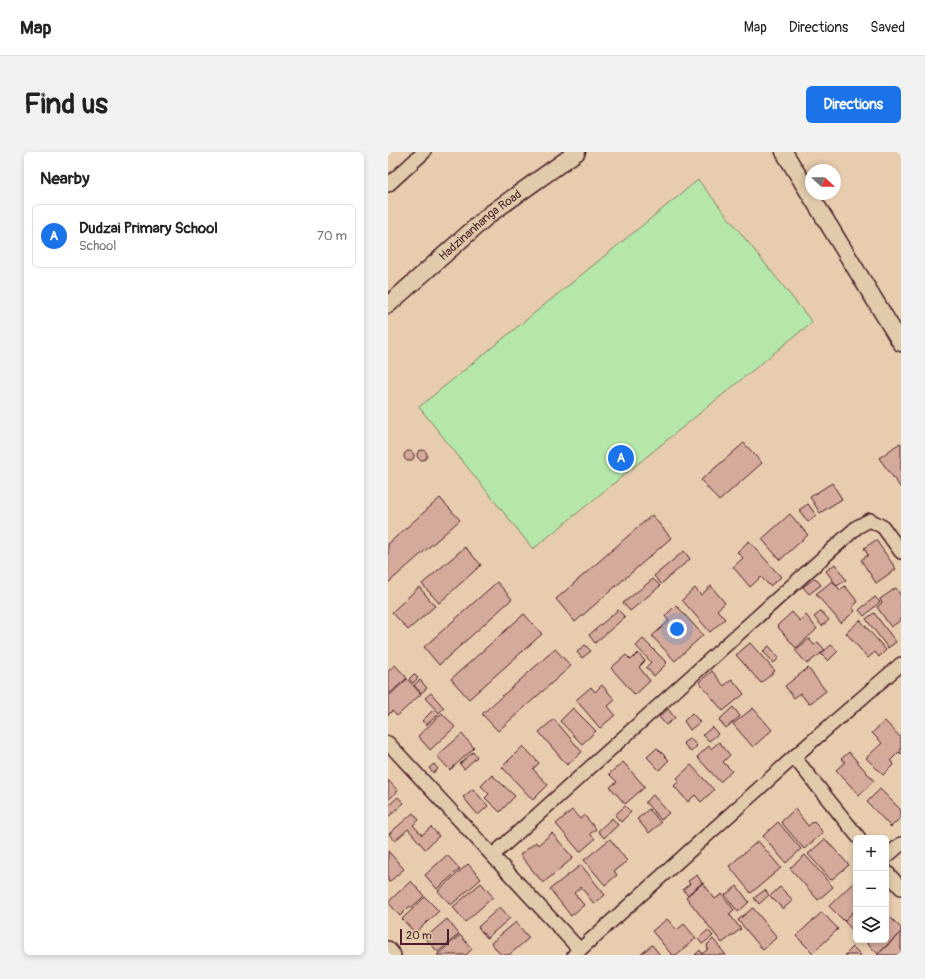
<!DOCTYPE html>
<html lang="en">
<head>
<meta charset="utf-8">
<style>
  body { margin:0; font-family:Pangolin,sans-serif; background:#f2f2f2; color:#222 }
  .controls { position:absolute; right:12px; bottom:12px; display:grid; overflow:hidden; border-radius:6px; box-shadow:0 2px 6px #0003 }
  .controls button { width:36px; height:36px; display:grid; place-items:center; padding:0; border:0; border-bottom:1px solid #e0e0e0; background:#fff; color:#222; font:20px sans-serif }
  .compass { position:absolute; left:417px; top:12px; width:36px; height:36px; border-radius:50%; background:#fff; box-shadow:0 2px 6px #0003; rotate:112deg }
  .scale { position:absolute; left:12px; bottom:10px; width:49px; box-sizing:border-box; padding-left:4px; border:2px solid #4a1f2b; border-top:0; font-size:11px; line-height:14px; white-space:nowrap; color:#4a1f2b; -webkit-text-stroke:3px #e0cbaa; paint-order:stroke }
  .you { position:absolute; left:289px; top:477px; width:14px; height:14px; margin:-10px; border:3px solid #fff; border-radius:50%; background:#1a73e8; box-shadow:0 0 0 6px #1a73e833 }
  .badge { display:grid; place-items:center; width:26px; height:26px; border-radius:50%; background:#1a73e8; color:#fff; font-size:13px; font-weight:700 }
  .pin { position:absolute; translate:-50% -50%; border:2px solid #fff; box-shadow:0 1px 4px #0006 }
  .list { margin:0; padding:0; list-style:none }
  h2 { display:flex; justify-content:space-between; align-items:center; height:52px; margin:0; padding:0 16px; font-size:17px }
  h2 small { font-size:13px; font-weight:400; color:#767676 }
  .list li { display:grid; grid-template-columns:26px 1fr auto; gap:12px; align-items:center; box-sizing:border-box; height:64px; margin:0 8px 8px; padding:0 8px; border:1px solid #e0e0e0; border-radius:6px }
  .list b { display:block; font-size:15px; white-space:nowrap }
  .list p { margin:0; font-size:13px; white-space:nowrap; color:#767676 }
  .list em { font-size:13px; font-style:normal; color:#767676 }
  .icon { flex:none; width:22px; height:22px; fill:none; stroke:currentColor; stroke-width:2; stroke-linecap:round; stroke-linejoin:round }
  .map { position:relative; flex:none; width:513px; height:803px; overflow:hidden; border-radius:6px }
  header { display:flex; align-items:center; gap:24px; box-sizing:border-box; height:56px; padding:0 20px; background:#fff; border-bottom:1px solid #e0e0e0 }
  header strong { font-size:19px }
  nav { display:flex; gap:22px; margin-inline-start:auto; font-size:14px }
  .intro { display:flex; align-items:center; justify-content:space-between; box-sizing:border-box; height:96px; padding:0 24px }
  h1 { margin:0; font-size:28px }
  .button { padding:10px 18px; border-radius:6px; background:#1a73e8; color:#fff; font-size:14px; font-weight:700 }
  main { display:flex; gap:24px; padding:0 24px }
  aside { flex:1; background:#fff; border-radius:6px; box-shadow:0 2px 6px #0003 }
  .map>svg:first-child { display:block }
  .green { fill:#b5e8a8; stroke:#80846a }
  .building { fill:#d5aa9c; stroke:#4a1f2b }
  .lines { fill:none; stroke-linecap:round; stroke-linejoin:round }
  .minor-casing { stroke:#4a1f2b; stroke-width:16 }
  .tertiary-casing { stroke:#4a1f2b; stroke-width:19 }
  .minor { stroke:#e0cbaa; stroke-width:13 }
  .tertiary { stroke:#e0cbaa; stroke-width:16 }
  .labels { text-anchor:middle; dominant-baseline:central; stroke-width:3; stroke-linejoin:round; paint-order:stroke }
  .street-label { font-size:12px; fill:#4a1f2b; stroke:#e0cbaa }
</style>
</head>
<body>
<header>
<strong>Map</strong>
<nav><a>Map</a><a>Directions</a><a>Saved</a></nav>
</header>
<div class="intro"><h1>Find us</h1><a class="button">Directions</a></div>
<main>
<aside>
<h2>Nearby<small></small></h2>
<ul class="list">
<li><span class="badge">A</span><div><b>Dudzai Primary School</b><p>School</p></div><em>70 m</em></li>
</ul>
</aside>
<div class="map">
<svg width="513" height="803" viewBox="0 0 513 803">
  <rect width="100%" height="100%" fill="#e7ccae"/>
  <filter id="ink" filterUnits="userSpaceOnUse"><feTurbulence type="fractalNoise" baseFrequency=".025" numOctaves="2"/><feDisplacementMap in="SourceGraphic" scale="8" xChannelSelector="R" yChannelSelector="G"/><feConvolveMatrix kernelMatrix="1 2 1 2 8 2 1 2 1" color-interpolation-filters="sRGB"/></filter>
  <g filter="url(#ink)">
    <path class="green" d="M310,28l114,142 -279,227 -114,-142z"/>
    <path class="building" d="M356,291l18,20 -43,38 -18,-21z
      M512,291l1,1v44l-22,-30z
      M29 303a5 5 0 1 1 10 0a5 5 0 1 1-10 0Z
      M16 304a5 5 0 1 1 10 0a5 5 0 1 1-10 0Z
      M444,331l10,16 -22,14 -10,-16z
      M52,346l20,22 -72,63v-39z
      M420,352l8,11 -8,7 -9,-12z
      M402,362l18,21 -28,25 -18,-21z
      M264,363l19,23 -96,84 -19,-23z
      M488,388l20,29 -20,14 -15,-23 7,-5 -4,-7z
      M361,389l32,36 -11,9 -9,-9 -11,10 -17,-20 10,-9 -6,-6z
      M77,395l16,18 -42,38 -17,-19z
      M296,399l6,8 -29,25 -7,-8z
      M447,412l11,16 -9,6 -11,-15z
      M427,426l6,7 -12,9 -6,-7z
      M265,427l7,7 -30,25 -7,-8z
      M444,429l8,9 5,-4 13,16 -6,5 3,4 -14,12 -25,-29z
      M109,430l15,17 -73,66 -15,-18z
      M323,434l14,17 -8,7 8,9 -15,13 -28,-32 13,-12 6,7z
      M31,435l16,19 -27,24 -16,-18z
      M508,436l5,8v24l-10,7 -14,-20 5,-4 -2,-4z
      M487,445l5,5 -16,14 -5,-6z
      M288,453l27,30 -28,26 -23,-25 17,-15 -4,-5z
      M230,458l7,7 -30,26 -6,-8z
      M433,459l8,9 -7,6 -8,-9z
      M404,460l8,9 6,-6 11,14 -21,19 -19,-22z
      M486,461l22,29 -8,6 -22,-29z
      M136,462l18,20 -73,65 -18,-20z
      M472,468l26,30 -7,7 -4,-5 -7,6 -22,-25z
      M255,487l24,24 -13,13 -8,-9 5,-5 -15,-16z
      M421,487l5,6 4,-3 7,8 -18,14 -12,-14z
      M362,491l25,28 -14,12 -25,-28z
      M197,493l6,6 -9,7 -5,-6z
      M443,493l7,6 -10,10 -7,-7z
      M381,494l10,12 -5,5 -11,-12z
      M167,497l16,17 -73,65 -16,-17z
      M250,501l7,8 -6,6 11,14 -15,14 -24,-27 15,-13 5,5z
      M7,513l12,13 -19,17v-24z
      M420,516l18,23 -17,13 -9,-11 -6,5 -9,-12z
      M324,519l12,15 8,-7 12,15 -21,17 -24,-29z
      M26,522l4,4 -5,5 -4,-4z
      M19,527l14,15 -24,22 -5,-5 -4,4v-18z
      M32,528l7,8 -6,5 -7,-8z
      M214,533l13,15 -7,6 7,9 -15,13 -24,-28 15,-13 4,5z
      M43,541l13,15 -5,5 -14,-15z
      M345,555l7,9 -14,12 -7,-8z
      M185,556l23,23 -14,13 -22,-23z
      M365,556l19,22 -19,17 -20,-23z
      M280,557l7,9 -9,7 -7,-8z
      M45,558l5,5 -12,10 -4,-4z
      M54,561l13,14 -25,23 -12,-14z
      M304,561l8,9 -10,8 -6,-9z
      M166,567l28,33 -15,13 -28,-33z
      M497,569l16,17v16l-2,-2 -9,9 4,3 -11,11 -17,-17 16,-15 -10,-10z
      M324,575l6,7 -9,7 -6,-6z
      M74,582l12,14 -24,22 -13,-14z
      M302,586l7,8 -6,6 -8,-9z
      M331,590l11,13 -7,7 9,9 -12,11 -23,-25 12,-11 2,3z
      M135,594l16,17 -6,6 15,16 -15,15 -31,-33z
      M269,596l12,12 -10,10 -12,-13z
      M85,600l4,5 -13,12 -4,-5z
      M461,600l25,29 -15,14 -23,-25 9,-8 -4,-3z
      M235,610l22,25 -20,17 -15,-17 7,-5 -8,-8z
      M46,612l4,5 -5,4 -4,-5z
      M303,613l23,25 -13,12 -6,-7 -7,7 -14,-16 5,-5 -2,-3z
      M104,623l23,21 -15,16 -15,-14 4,-4 -8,-8z
      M0,628l10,11 -10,9z
      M85,637l15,17 -10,9 -15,-18z
      M492,637l21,21v7l-10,10 -24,-25z
      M265,643l16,18 -8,7 -16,-18z
      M10,645l6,6 -16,14v-11z
      M237,654l6,6 -10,10 -6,-7z
      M261,657l12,14 -12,10 -12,-14z
      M407,657l13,17 6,-5 9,12 -19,16 -23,-27z
      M184,658l8,9 4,-4 12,14 -6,5 5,5 -15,13 -24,-28z
      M25,661l6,7 -6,5 9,10 9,-8 8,9 -14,13 -17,-20 -13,12 -6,-7z
      M224,666l6,7 -14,13 -6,-7z
      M390,670l23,27 -15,14 -23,-27z
      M164,681l21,25 -30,25 -23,-28 16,-13 2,3z
      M222,687l17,22 -13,10 3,4 -12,10 -21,-25z
      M437,687l24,26 -18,15 -23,-26z
      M370,689l23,27 -30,25 -22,-27z
      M0,699l16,18 -15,13 -1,-1z
      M59,703l13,14 -23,20 -12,-14z
      M417,703l28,32 -15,13 -28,-32z
      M80,712l13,15 -30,26 -13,-14z
      M193,713l24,30 -11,9 -13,-17 -7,6 10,12 -13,11 -21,-27z
      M309,723l5,8 -15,12 -4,-6 7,-5 -2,-3z
      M23,729l13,15 -13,12 -1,-2 -10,10 -12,-14z
      M466,730l2,1v26l-12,12 -15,-15z
      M93,731l12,14 -28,25 -12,-15z
      M315,731l12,16 7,-5 12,16 -5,4 12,15 -19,14 -36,-46z
      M349,734l12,16 -11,10 -13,-17z
      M392,735l13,13 -10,9 -13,-13z
      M377,738l4,5 -10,9 -5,-6z
      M37,745l14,14 -24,22 -13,-14z
      M112,755l10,11 -23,20 -9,-11z
      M365,756l24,29 -14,13 -25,-30z
      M468,757v25l-12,-13z
      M434,760l16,17 -25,24 -17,-17z
      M500,763l13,13v4l-23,22 -14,-14h22v-23z
      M59,767l12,15 -21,18 -13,-14z
      M279,767l10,11 7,-6 12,14 -20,17h-4l-20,-24z
      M128,770l13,16 -20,17h-8l-10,-12z
      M320,778l5,6 -11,8 -4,-5z
      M513,780v23h-23v-1z
      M72,783l12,14 -6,6h-29z
      M325,787l13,16h-31l5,-5 2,4 6,-5 -1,-4z
      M264,793l8,10h-20z
      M465,795l8,8h-16z"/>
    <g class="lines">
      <g class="minor-casing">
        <path id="minor" d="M0,33l36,-33
          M0,591l192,207
          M406,605l65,81
          M105,703l364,-328 13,-7 13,7 18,25
          M498,705l15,-13
          M498,719l15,17
          M0,796l6,7
          M186,803l220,-198 107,-93"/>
      </g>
      <g class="tertiary-casing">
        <g id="tertiary">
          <path d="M396,0l117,191"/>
          <path id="s1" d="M0,153l102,-91 87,-62"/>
        </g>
      </g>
      <use href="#minor" class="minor"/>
      <use href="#tertiary" class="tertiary"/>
    </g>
  </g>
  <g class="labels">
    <g class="street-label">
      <text stroke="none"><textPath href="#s1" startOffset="122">Hadzinanhanga Road</textPath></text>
    </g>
  </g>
</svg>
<div class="controls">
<button>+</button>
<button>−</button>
<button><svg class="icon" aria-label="layers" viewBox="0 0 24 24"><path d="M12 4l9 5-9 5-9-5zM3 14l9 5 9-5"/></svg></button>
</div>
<svg class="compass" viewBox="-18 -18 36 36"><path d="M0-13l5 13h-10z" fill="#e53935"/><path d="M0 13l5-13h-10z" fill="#767676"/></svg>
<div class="scale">20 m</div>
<div class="you"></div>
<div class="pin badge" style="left:233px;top:306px">A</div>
</div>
</main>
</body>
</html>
